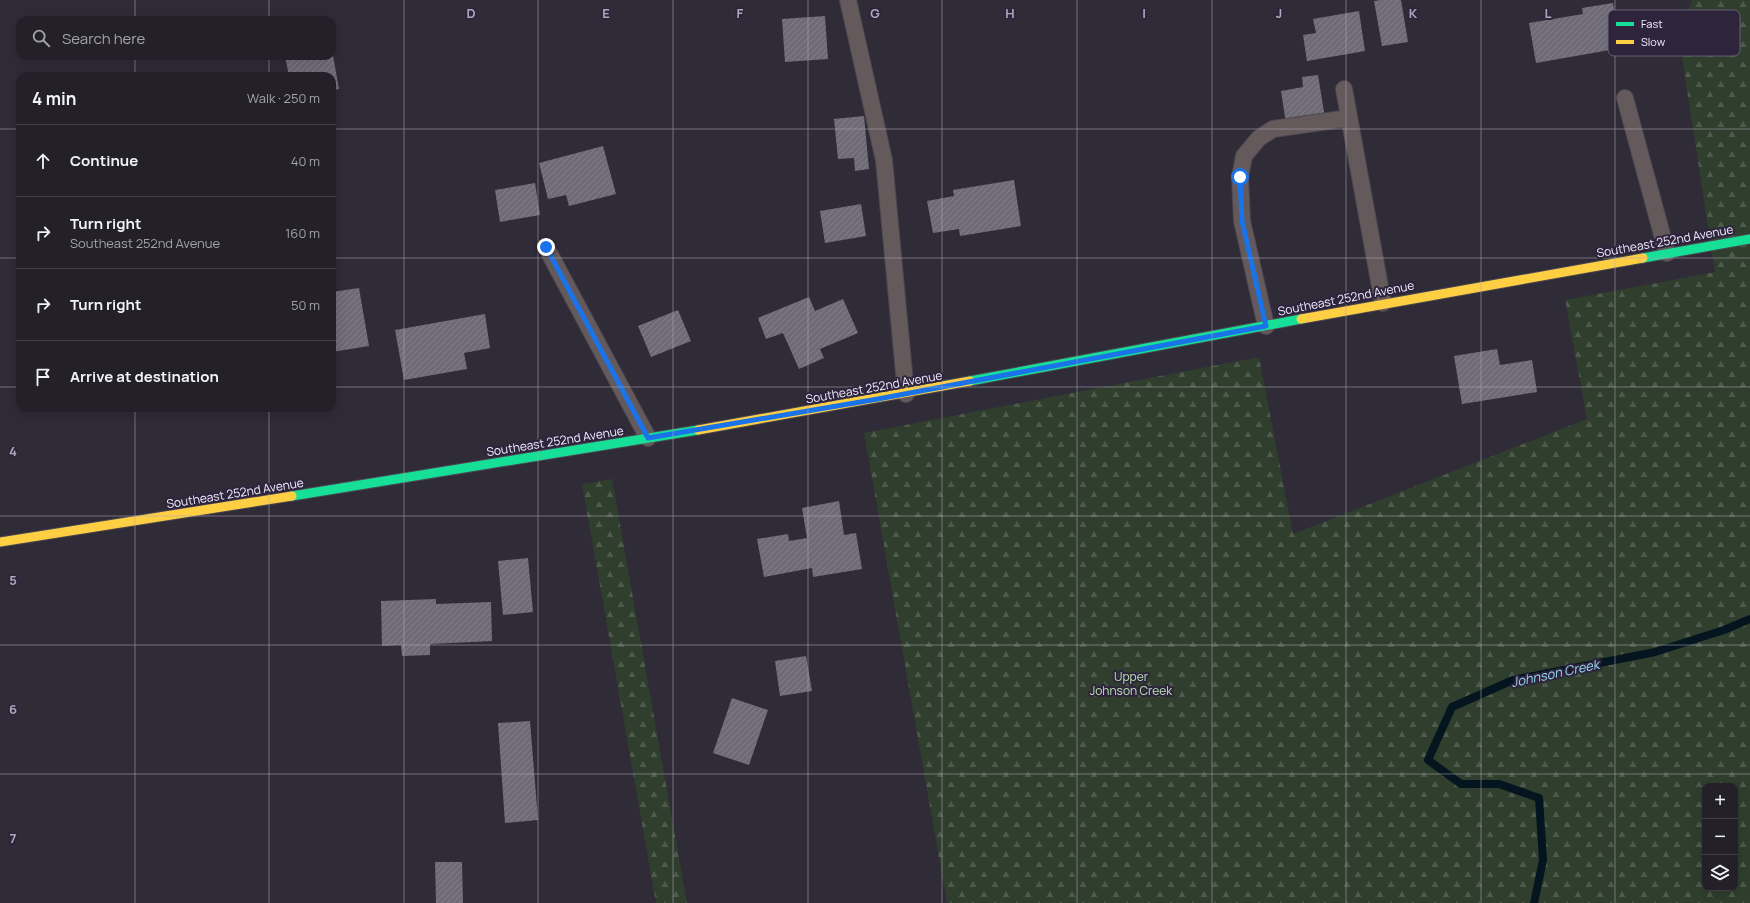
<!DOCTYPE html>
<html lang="en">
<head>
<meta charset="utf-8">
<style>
  body { margin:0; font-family:Manrope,sans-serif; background:#2b2831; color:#f1f3f6 }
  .controls { position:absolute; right:12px; bottom:12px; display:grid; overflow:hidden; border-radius:8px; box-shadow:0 4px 16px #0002 }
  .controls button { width:36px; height:36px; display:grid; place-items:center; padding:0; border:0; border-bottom:1px solid #403e46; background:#232029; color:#f1f3f6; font:20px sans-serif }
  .stop { position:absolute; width:12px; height:12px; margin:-9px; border:3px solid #1a73e8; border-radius:50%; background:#fff }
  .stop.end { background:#1a73e8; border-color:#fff; box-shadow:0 1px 4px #0008 }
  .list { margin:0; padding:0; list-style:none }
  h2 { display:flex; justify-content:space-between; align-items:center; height:52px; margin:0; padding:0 16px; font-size:17px }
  h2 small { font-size:13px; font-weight:400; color:#a3a3a8 }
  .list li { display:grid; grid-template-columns:26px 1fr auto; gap:12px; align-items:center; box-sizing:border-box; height:72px; padding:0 16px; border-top:1px solid #403e46 }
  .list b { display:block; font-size:15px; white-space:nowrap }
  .list p { margin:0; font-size:13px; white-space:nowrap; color:#a3a3a8 }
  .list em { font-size:13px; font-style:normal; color:#a3a3a8 }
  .icon { flex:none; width:22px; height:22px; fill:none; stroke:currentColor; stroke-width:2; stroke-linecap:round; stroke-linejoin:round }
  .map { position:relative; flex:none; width:1750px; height:903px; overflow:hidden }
  .search { position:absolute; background:#232029; box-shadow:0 4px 16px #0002; left:16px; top:16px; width:320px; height:44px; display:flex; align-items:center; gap:10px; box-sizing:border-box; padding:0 14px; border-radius:12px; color:#a3a3a8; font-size:15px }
  .panel { position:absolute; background:#232029; box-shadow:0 4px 16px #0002; left:16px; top:72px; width:320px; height:340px; border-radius:12px }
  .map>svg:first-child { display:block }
  .forest { fill:url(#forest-firs); fill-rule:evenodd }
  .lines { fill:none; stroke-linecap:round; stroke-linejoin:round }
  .stream { stroke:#04151f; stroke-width:8 }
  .building { fill:url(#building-hatch) }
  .lane-casing { stroke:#4b4752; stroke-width:18 }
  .fast-casing { stroke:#4b4752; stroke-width:11 }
  .slow-casing { stroke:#4b4752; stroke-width:11 }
  .lane { stroke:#655a5b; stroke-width:16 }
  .fast { stroke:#16e098; stroke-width:9 }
  .slow { stroke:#ffcf43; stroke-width:9 }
  .route { stroke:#1a73e8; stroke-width:5 }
  .grid { fill:none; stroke:#aea9b8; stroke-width:1; stroke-opacity:0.55 }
  .labels { text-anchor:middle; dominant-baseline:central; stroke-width:4; stroke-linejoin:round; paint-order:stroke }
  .street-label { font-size:12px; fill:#f2edfd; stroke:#2e253d }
  .park-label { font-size:12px; fill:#bbe1b2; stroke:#2e253d }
  .water-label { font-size:13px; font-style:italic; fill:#97d6f4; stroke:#2e253d }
  .key { fill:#2e253d; stroke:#696177; stroke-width:1 }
  .key-label { font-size:11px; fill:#f2edfd }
  .grid-label { font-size:13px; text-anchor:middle; font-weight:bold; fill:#aea9b8; stroke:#2e253d; stroke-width:4; stroke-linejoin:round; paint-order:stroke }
</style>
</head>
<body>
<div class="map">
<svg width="1750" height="903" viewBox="0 0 1750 903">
  <defs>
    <pattern id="forest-firs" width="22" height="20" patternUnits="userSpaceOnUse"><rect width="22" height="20" fill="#2f3e2d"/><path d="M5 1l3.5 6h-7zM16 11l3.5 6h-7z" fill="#4e5a4c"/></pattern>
    <pattern id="building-hatch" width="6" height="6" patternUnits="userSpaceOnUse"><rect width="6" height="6" fill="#6e6a76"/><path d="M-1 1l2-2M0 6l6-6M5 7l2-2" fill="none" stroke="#83808a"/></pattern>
  </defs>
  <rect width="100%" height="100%" fill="#2f2b37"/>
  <path class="forest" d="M1692,0h58v903h-803l-83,-470 395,-76 34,177 294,-115 -22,-119 150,-28 -36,-234zM1705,786h30v102h-30z
    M612,479l75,424h-31l-74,-419z"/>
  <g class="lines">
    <path class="stream" d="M1534,903l9,-43 -4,-62 -40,-14h-38l-33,-24 24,-53 61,-27 142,-28 69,-22 26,-11"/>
  </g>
  <path class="building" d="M1381,0h20l7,42 -26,4 -8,-45z
    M1613,3l8,45 -85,15 -7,-40 54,-9 -1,-6z
    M1359,11l6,40 -58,10 -4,-26 13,-2 -3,-14z
    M825,16l3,43 -43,3 -3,-43z
    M332,50l7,39 -7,1v-14h-43l-4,-20h47z
    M1318,75l7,43 -39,6 -5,-33 22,-4 -1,-10z
    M864,116l5,53 -14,2 -1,-13 -16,1 -4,-40z
    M603,146l13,48 -47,12 -3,-11 -18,4 -9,-36z
    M1014,180l7,46 -61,10 -1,-7 -26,4 -6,-32 27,-5 -1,-6z
    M535,183l5,32 -40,7 -5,-32z
    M861,204l5,32 -41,7 -5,-32z
    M359,288l10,58 -37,6v-60z
    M809,297l6,14 28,-12 15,34 -38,16 4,9 -25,11 -16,-36 -17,6 -8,-21z
    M678,310l13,31 -40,16 -13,-31z
    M485,314l5,34 -26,5 3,16 -63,11 -9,-50z
    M1497,349l3,16 32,-5 5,32 -75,12 -8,-48z
    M839,501l5,34 12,-2 6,36 -49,8 -1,-9 -48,9 -7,-38 31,-5 1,7 18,-3 -5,-30z
    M528,558l5,54 -30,3 -5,-54z
    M436,599v5l55,-2 1,39 -62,3v11l-28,1 -1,-11 -19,1 -1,-45z
    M806,656l6,35 -32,5 -5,-35z
    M732,698l36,12 -19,55 -36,-12z
    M530,721l8,99 -33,3 -7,-100z
    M435,862h27l1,41h-27z"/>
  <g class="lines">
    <g class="lane-casing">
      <path id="lane" d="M848,0l36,160 22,234
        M1344,89l39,214
        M1625,98l42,155
        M546,247l102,191
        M1266,326l-24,-105 -2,-44 4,-21 15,-18 14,-9 76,-11"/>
    </g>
    <g class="fast-casing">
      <path id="fast" d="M1643,258l107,-19
        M970,381l331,-62
        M292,496l406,-66"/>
    </g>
    <g class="slow-casing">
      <path id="slow" d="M1301,319l342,-61
        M698,430l272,-49
        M0,542l292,-46"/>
    </g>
    <use href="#lane" class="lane"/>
    <use href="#fast" class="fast"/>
    <use href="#slow" class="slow"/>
  </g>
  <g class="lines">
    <path class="route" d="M546,247l102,191 230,-39 388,-73 -24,-105 -2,-44"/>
  </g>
  <path class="grid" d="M135,0v20M269,0v20M404,0v903M538,0v903M673,0v903M808,0v903M942,0v903M1077,0v903M1212,0v903M1346,0v903M1481,0v903M1615,0v903M135,56v20M269,56v20M0,129h20M332,129h1418M0,258h20M332,258h1418M0,387h20M332,387h1418M135,408v495M269,408v495M0,516h1750M0,645h1750M0,774h1750"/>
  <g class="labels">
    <g class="street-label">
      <text transform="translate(1665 241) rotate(-10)">Southeast 252nd Avenue</text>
      <text transform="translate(1346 298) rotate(-11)">Southeast 252nd Avenue</text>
      <text transform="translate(874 387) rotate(-10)">Southeast 252nd Avenue</text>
      <text transform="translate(555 441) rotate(-9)">Southeast 252nd Avenue</text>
      <text transform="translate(235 493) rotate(-9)">Southeast 252nd Avenue</text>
    </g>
    <g class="park-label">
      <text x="1131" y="676">Upper<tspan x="1131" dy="14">Johnson Creek</tspan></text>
    </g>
    <g class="water-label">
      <text transform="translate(1555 673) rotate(-12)">Johnson Creek</text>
    </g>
  </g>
  <rect x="1608" y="10" width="132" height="46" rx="6" class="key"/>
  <rect x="1616" y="22" width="18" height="4" fill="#16e098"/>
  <rect x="1616" y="40" width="18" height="4" fill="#ffcf43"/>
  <g class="key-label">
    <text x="1641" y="28">Fast</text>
    <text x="1641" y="46">Slow</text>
  </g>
  <g class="grid-label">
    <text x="471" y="18">D</text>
    <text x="606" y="18">E</text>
    <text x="740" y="18">F</text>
    <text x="875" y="18">G</text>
    <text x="1010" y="18">H</text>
    <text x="1144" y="18">I</text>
    <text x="1279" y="18">J</text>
    <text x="1413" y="18">K</text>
    <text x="1548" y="18">L</text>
    <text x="13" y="456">4</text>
    <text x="13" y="585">5</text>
    <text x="13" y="714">6</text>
    <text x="13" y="843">7</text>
  </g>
</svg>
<div class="controls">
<button>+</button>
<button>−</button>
<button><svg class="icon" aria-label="layers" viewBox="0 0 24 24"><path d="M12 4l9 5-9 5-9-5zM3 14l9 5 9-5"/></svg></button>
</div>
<div class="stop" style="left:1240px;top:177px"></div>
<div class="stop end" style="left:546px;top:247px"></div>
<div class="search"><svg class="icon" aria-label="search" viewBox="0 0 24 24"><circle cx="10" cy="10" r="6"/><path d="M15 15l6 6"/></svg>Search here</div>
<section class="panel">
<h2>4 min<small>Walk · 250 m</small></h2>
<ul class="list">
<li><svg class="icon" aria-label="ahead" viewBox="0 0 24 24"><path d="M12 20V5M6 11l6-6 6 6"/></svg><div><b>Continue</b></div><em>40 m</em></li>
<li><svg class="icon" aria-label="right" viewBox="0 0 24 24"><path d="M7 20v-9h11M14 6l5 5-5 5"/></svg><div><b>Turn right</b><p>Southeast 252nd Avenue</p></div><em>160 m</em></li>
<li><svg class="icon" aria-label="right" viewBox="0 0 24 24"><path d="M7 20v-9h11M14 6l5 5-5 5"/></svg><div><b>Turn right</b></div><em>50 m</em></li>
<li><svg class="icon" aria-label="arrive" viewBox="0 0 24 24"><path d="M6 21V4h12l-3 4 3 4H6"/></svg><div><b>Arrive at destination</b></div></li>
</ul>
</section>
</div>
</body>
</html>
